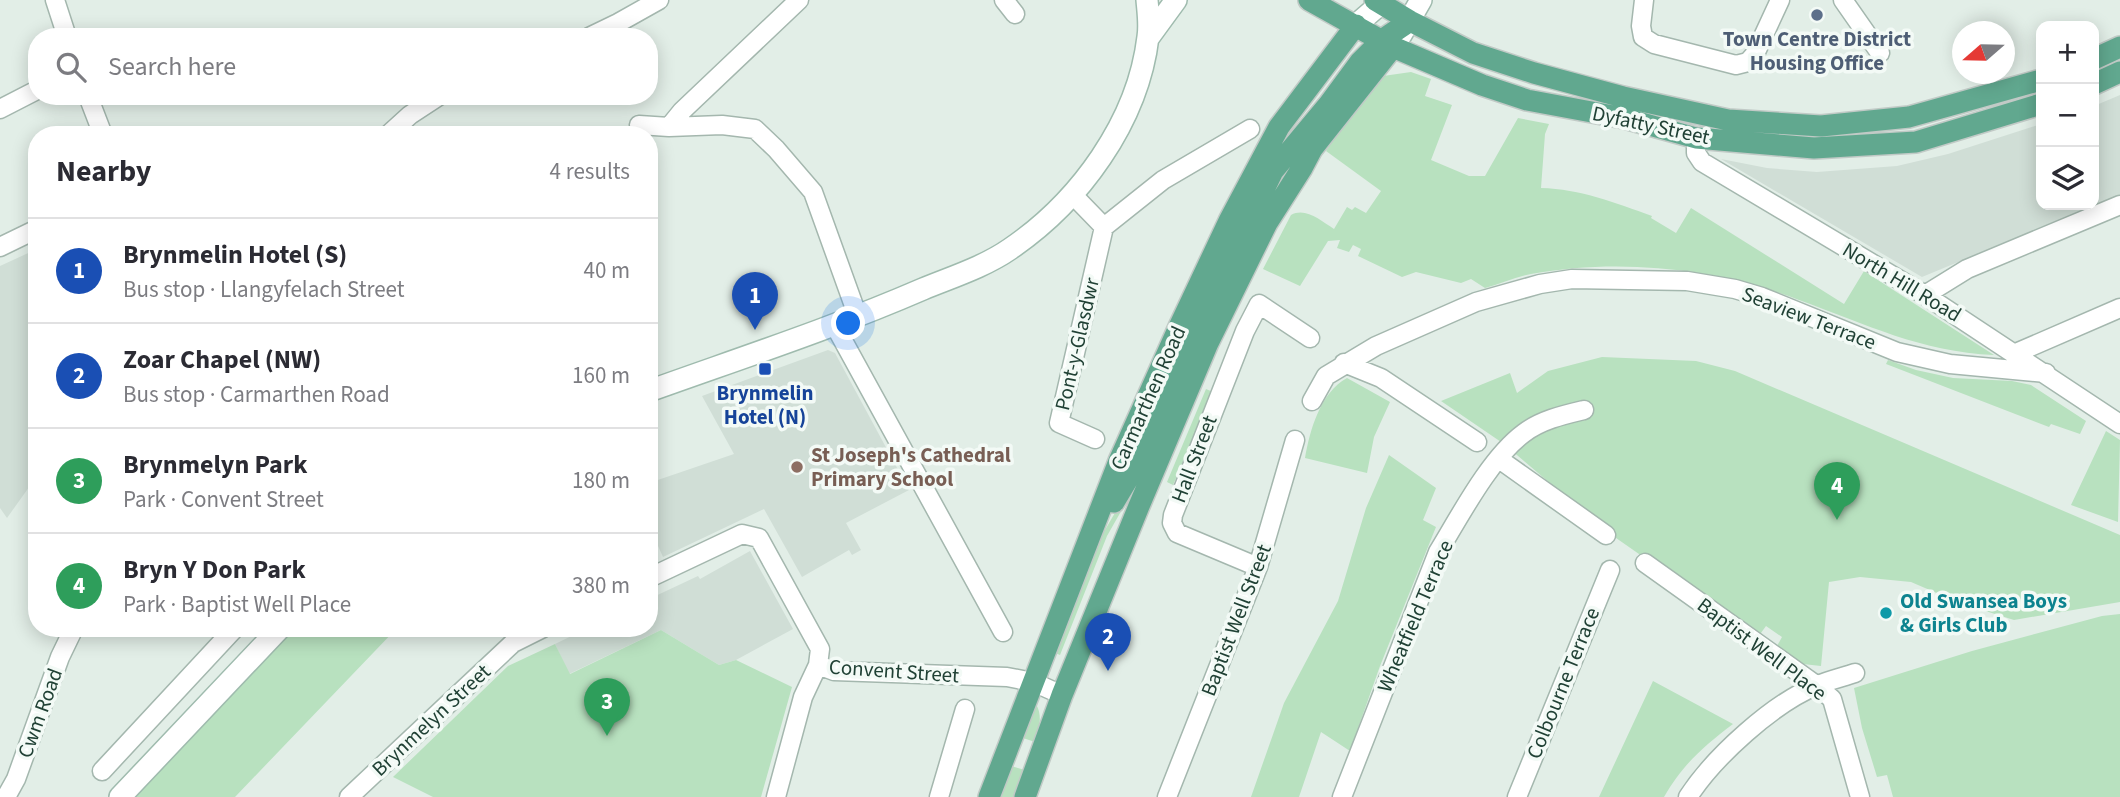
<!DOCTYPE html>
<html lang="en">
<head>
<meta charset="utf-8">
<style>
  body { margin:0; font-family:"Source Sans 3",sans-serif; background:#f7f7f7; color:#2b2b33 }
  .controls { position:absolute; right:21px; top:21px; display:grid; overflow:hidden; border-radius:14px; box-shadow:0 4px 18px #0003 }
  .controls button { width:63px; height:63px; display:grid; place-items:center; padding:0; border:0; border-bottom:2px solid #e1e1e2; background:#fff; color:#2b2b33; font:35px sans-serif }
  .compass { position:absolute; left:1952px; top:21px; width:63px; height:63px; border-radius:50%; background:#fff; box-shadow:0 4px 18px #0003; rotate:250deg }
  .you { position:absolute; left:849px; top:324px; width:24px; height:24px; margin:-18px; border:5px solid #fff; border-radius:50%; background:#1a73e8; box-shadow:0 0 0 10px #1a73e833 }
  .badge { display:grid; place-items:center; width:46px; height:46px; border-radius:50%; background:#8a463f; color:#fff; font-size:23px; font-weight:700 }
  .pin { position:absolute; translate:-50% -58px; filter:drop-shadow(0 2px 4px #0008) }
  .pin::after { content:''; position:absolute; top:37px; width:24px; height:21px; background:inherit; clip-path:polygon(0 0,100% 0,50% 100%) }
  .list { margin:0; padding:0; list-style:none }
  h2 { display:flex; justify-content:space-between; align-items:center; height:91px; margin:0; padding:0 28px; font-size:30px }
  h2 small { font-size:23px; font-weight:400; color:#7c7c81 }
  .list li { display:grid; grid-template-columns:46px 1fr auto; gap:21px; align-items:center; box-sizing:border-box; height:105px; padding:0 28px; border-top:2px solid #e1e1e2 }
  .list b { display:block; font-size:26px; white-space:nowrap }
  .list p { margin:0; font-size:23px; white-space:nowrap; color:#7c7c81 }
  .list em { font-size:23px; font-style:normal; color:#7c7c81 }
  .icon { flex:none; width:38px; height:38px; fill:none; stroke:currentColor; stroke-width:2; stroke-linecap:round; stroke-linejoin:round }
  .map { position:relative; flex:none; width:2120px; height:797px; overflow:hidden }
  .search { position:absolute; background:#fff; box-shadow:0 4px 18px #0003; left:28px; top:28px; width:630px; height:77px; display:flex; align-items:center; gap:18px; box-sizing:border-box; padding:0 24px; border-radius:28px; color:#7c7c81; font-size:26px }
  .panel { position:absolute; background:#fff; box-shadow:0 4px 18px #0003; left:28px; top:126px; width:630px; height:511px; border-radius:28px }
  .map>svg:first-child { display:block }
  .built { fill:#d0ded6 }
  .green { fill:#b8e1bf }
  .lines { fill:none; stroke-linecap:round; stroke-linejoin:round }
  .street-casing { stroke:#a4b7ae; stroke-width:21 }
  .secondary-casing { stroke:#9fbbae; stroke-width:24 }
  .primary-casing { stroke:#c1cac6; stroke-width:24 }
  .street { stroke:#fff; stroke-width:18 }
  .secondary { stroke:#fff; stroke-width:21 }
  .primary { stroke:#61a88f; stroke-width:21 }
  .service-dot { fill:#5c6f8a; stroke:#f3faf6; stroke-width:2.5 }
  .transit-dot { fill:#1a4fb4; stroke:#f3faf6; stroke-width:2.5 }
  .education-dot { fill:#8d6e63; stroke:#f3faf6; stroke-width:2.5 }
  .culture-dot { fill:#0f9aa8; stroke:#f3faf6; stroke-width:2.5 }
  .labels { text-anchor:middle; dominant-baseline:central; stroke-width:7; stroke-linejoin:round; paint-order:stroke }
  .service-label { font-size:21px; font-weight:bold; fill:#4e5e75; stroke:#f3faf6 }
  .street-label { font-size:21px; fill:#204135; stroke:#f3faf6 }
  .transit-label { font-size:21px; font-weight:bold; fill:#164399; stroke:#f3faf6 }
  .education-label { font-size:21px; font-weight:bold; fill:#785e54; stroke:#f3faf6; text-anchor:start }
  .culture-label { font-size:21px; font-weight:bold; fill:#0d838f; stroke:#f3faf6; text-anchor:start }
</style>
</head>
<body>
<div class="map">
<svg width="2120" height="797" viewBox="0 0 2120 797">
  <rect width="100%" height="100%" fill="#e2eee7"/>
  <path class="built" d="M2120,95v100l-198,82 -201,-118 46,9 50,4 80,-6 51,-12 93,-30v81h53v-99z
    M37,249v227l-30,42 -7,-10v-242z
    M828,350l7,3 74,137 -63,33 15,27 -9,5 -3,-5 -47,27 -38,-68 -101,48 -14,-31v-43l85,-29 -32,-58z
    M750,551l43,78 -57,31 -17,5 -58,-35 -92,44 -14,-30 33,-16h61v-29l49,-23 2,3z"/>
  <path class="green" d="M1411,72l20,7 -6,17 27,9 -21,55 38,16h16l33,-58 31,6 -4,10 -4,54c39,1 75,15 111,28l-1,2 25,15 15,-25 153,96 20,-33 130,84c-73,-3 -128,-31 -195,-55 -84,-32 -179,-42 -268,-26 -16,3 -31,10 -46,14l-14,-9 -10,4 -45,-11 -14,5 -44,-21 3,-7 -8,-4 -4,7 -12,-4 3,-8 -12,1 -28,45 -37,-17 28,-54c15,-8 30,6 43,14l13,-22 5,3 3,-3 11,6 15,-22 -55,-40 25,-38 32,-37z
    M1602,357l94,4 39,10 385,164v67l-106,18 -54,-17 -49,-21 -51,-5 -31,5 -8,84 -18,-2 -26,-18 5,-9 -16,-11 -8,11 -152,-106 -102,-87 -63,-43 69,-28 7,20 31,-22z
    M1888,360l28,10 37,8 59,3 19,4 55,36 -6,13 -29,-10 -2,3 -163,-63z
    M1347,378l43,24 -16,35 -7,36 -62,-15c5,-28 15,-65 42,-80z
    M1206,389l7,3 -40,93 -6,-3z
    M2106,431l14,9 -2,82 -47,-17z
    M1389,455l47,33 -13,32 13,7 -56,139 -30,85 -29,-19 -22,65h-48l33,-94 54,-102 28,-93z
    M1136,477l4,1 -33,58 -47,119 -5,-2 47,-118z
    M2120,614v183h-227l-6,-22 -10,2 -15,-49 -8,-40 118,-37 130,-35z
    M290,628h107l-162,169h-104z
    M661,630l58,35 17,-5 56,27 -31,110h-328l-40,-20 115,-111 47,-22 15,30z
    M1653,681l80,43c-30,23 -50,40 -69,73h-65z
    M1036,704c7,12 3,26 -1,38l-12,-4 11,-33z
    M1011,766l14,4 -10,27h-16z"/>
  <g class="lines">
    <g class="street-casing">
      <path id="street" d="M55,0l12,37
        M1004,0l11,14
        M1644,0l-3,26 2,11 11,7 82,21 12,-3 7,-8 25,-54
        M1843,0l37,53
        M589,37l29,-14 41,-23
        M88,96l15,39
        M0,109l37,-19
        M639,125l30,2 53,-2 33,4 21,20 37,43 45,125
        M669,127l13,-16 117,-111
        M388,135l22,-20 29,-19
        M1696,138v15l6,9 223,133 195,129
        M1072,194l32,33 59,-47 87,-51
        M0,247l37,-18
        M1925,295l42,-26 153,-64
        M835,326l168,306
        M2016,353l104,-45
        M1344,363l37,15 96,64
        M1312,401l14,-25 50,-30 100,-44 64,-18 32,-5 115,2 48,8 27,8 135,55 53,12 96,9
        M1095,439l-36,-16 45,-196
        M1499,459l107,76
        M1645,563l171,122 16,14 28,98
        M1258,567l-81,-34 -5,-10 1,-8 72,-184 14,-27 51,34
        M649,578l93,-44 17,4 61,111 -2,16 -15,32 -27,100
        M818,665l16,6 173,6 26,5 29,13
        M102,771l133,-143
        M6,797l10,-18 44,-122 14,-29
        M349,797l164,-154 30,-15
        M939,797l26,-88
        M1167,797l91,-230 37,-127
        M1342,797l96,-245c22,-36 52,-94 86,-119 17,-13 39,-18 60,-23
        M1517,797l93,-227
        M1688,797c26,-40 85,-94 130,-112 12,-5 25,-8 37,-12"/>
    </g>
    <g class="secondary-casing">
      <path id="secondary" d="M1356,25l29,-25
        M1401,35l20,-35
        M1149,37l27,-37
        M649,391c92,-33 184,-63 274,-102 29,-12 61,-22 87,-40 69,-47 128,-127 138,-212 2,-12 0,-25 -1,-37
        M120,797l160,-169"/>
    </g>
    <g class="primary-casing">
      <path id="primary" d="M1309,0l84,47 89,38 45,15 97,18 72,20 118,10 102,-6 125,-38
        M1375,0l35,21 63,32 61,20 89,24 105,23 93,6 88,-9 132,-37
        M2094,59l26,-12
        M2094,84l26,-12
        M1114,502l21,-35 40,-94 98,-202 56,-67 31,-42 22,-22 28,-19
        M989,797l130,-336 60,-134 50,-106 50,-94 77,-102
        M1025,797l37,-102 77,-189 69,-163 59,-120 35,-55 10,-19 81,-102"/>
    </g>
    <use href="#street" class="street"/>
    <use href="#secondary" class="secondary"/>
    <use href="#primary" class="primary"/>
  </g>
  <circle class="service-dot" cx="1817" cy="15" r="7"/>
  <rect class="transit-dot" x="758" y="362" width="14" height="14" rx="3.5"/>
  <circle class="education-dot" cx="797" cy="467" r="7"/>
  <circle class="culture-dot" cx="1886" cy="613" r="7"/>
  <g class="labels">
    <g class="service-label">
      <text x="1817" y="39">Town Centre District<tspan x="1817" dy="24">Housing Office</tspan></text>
    </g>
    <g class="street-label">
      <text transform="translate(1651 125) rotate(12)">Dyfatty Street</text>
      <text transform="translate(1902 282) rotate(31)">North Hill Road</text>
      <text transform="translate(1809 318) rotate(21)">Seaview Terrace</text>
      <text transform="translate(1077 344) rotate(-77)">Pont-y-Glasdwr</text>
      <text transform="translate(1148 398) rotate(-66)">Carmarthen Road</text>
      <text transform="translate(1194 459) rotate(-69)">Hall Street</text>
      <text transform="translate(1415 616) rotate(-67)">Wheatfield Terrace</text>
      <text transform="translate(1236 620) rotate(-69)">Baptist Well Street</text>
      <text transform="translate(1762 649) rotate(37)">Baptist Well Place</text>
      <text transform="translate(894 671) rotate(4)">Convent Street</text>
      <text transform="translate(1563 683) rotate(-68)">Colbourne Terrace</text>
      <text transform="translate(40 713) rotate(-70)">Cwm Road</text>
      <text transform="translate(431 720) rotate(-43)">Brynmelyn Street</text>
    </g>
    <g class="transit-label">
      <text x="765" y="393">Brynmelin<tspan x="765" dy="24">Hotel (N)</tspan></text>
    </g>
    <g class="education-label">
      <text x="811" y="455">St Joseph's Cathedral<tspan x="811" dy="24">Primary School</tspan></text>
    </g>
    <g class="culture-label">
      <text x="1900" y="601">Old Swansea Boys<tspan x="1900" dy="24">&amp; Girls Club</tspan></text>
    </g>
  </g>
</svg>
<div class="controls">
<button>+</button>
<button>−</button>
<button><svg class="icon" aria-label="layers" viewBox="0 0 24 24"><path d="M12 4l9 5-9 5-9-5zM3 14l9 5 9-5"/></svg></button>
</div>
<svg class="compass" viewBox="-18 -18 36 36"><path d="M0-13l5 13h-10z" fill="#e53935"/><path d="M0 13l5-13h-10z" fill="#7c7c81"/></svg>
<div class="you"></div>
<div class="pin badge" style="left:755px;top:330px;background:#1a4fb4">1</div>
<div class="pin badge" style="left:1108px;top:671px;background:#1a4fb4">2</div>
<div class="pin badge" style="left:607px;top:736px;background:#2e9e5b">3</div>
<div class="pin badge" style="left:1837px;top:520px;background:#2e9e5b">4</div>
<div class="search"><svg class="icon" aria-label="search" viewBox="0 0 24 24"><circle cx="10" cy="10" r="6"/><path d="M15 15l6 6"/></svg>Search here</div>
<section class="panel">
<h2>Nearby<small>4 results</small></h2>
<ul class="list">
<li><span class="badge" style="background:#1a4fb4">1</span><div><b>Brynmelin Hotel (S)</b><p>Bus stop · Llangyfelach Street</p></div><em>40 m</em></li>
<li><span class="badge" style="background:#1a4fb4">2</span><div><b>Zoar Chapel (NW)</b><p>Bus stop · Carmarthen Road</p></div><em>160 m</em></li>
<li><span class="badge" style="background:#2e9e5b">3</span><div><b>Brynmelyn Park</b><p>Park · Convent Street</p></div><em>180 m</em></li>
<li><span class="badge" style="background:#2e9e5b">4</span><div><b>Bryn Y Don Park</b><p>Park · Baptist Well Place</p></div><em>380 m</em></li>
</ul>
</section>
</div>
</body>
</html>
